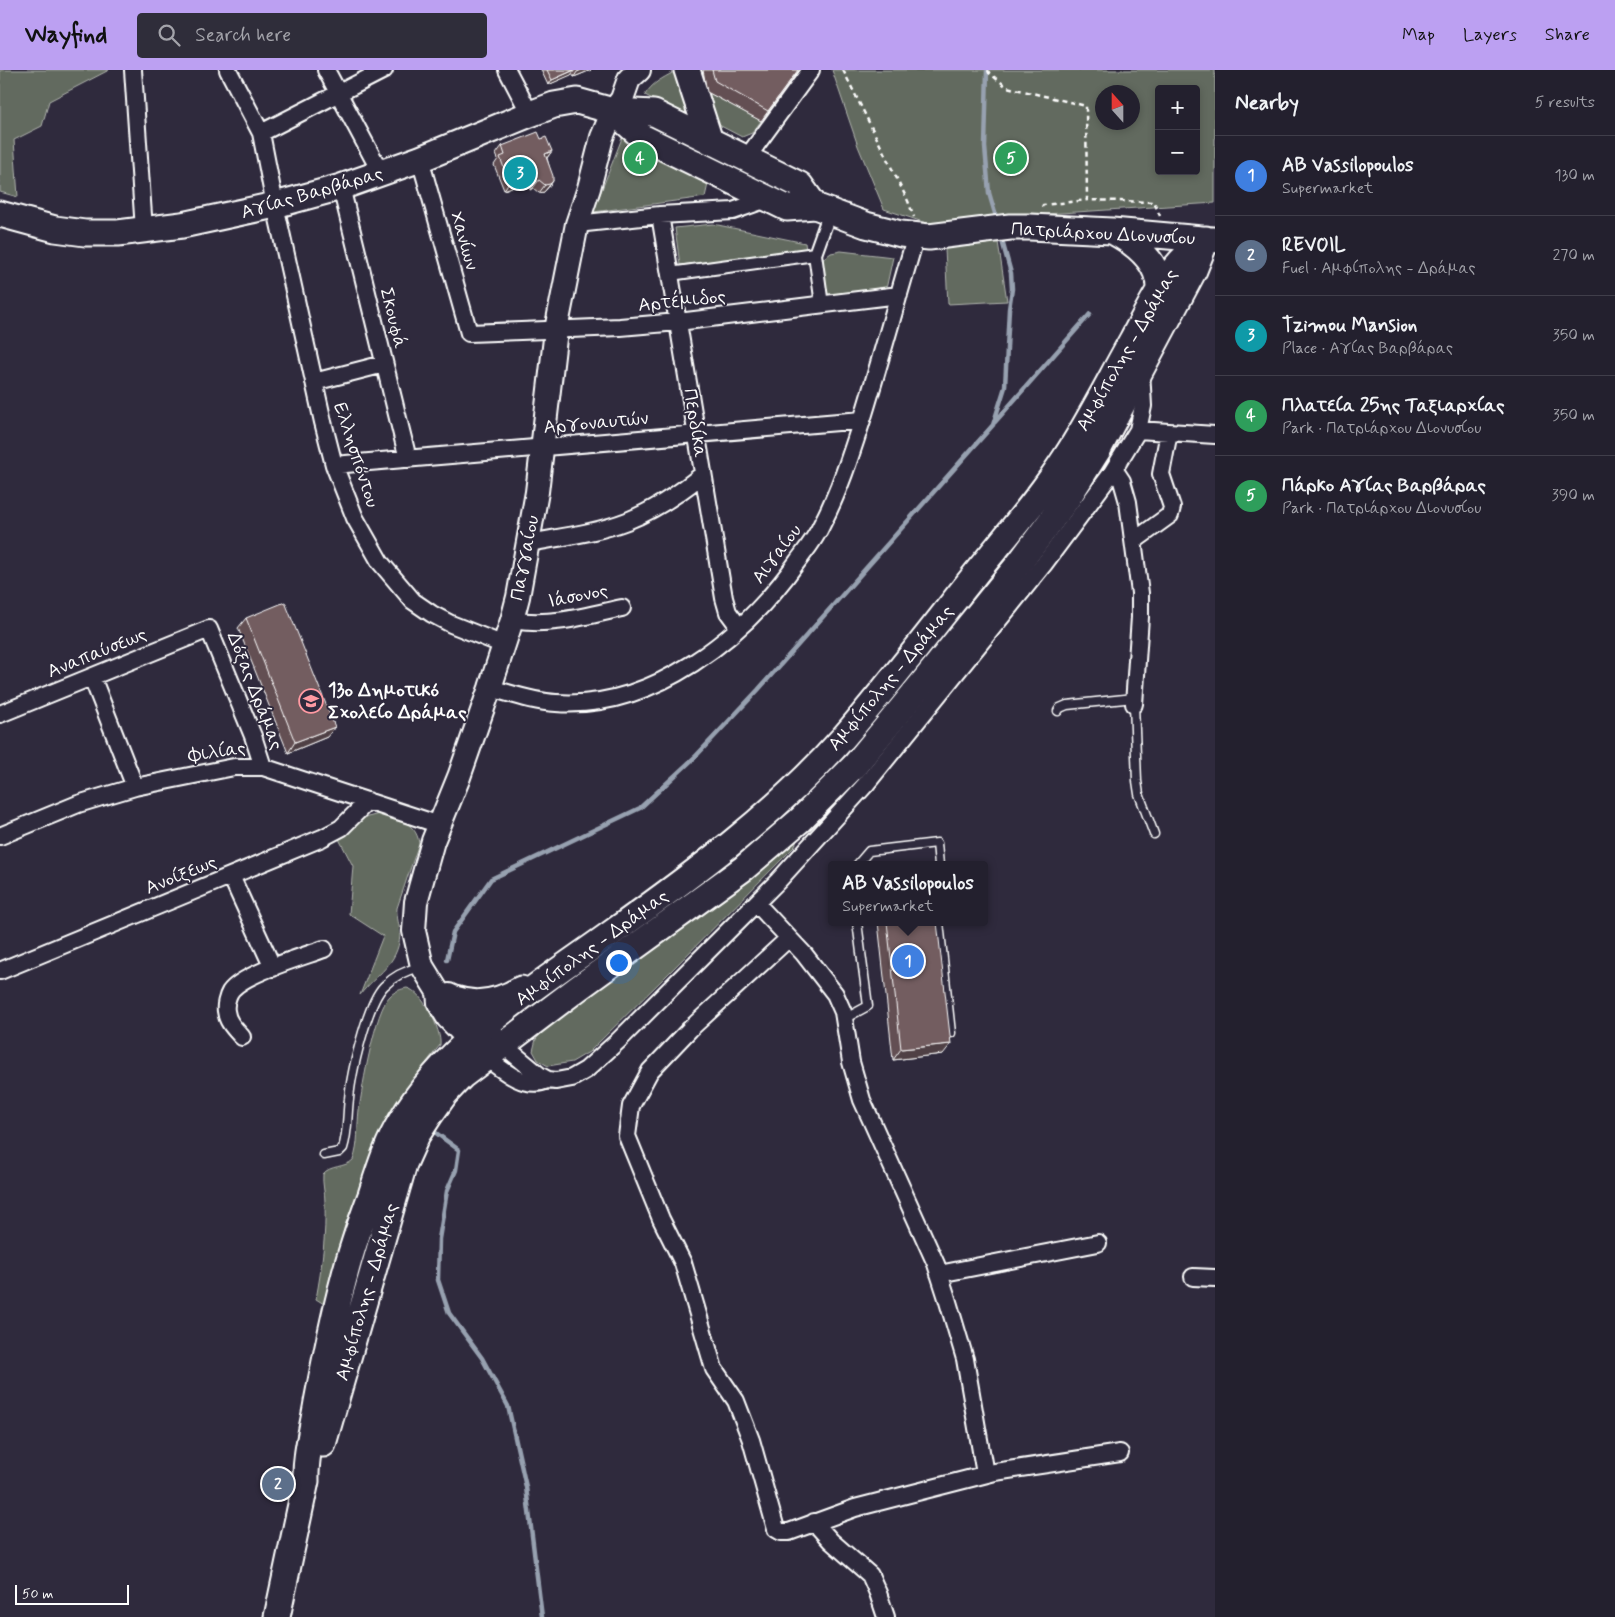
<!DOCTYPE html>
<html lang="en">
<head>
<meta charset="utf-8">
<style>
  body { margin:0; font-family:Mynerve,sans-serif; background:#2f2d3a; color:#f1f3f6 }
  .controls { position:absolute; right:15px; top:15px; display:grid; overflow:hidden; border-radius:5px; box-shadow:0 2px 8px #0003 }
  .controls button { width:45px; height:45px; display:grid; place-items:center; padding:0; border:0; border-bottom:1px solid #403e4a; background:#23202e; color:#f1f3f6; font:25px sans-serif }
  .compass { position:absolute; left:1095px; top:15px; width:45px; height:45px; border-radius:50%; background:#23202e; box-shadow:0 2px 8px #0003; rotate:339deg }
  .scale { position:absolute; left:15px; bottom:12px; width:114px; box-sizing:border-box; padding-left:5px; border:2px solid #fff; border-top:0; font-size:14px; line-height:18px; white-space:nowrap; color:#fff; -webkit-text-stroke:4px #2f2a3d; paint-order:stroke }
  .you { position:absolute; left:618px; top:892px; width:18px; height:18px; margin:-12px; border:4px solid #fff; border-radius:50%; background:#1a73e8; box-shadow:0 0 0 8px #1a73e833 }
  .badge { display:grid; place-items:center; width:32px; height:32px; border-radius:50%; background:#bca0f2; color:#fff; font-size:16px; font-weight:700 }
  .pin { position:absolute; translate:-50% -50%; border:2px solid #fff; box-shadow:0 1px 5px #0006 }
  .popup { position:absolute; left:828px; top:791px; width:160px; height:65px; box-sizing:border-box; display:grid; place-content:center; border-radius:5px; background:#23202e; filter:drop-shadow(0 1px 4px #0005); font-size:16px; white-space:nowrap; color:#a3a3aa }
  .popup b { font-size:19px; color:#f1f3f6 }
  .popup::after { content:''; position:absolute; left:50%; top:100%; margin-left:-10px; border:10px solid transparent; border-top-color:#23202e }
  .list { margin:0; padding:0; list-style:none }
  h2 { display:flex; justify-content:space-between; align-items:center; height:65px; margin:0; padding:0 20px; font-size:21px }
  h2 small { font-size:16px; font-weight:400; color:#a3a3aa }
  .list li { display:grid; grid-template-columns:32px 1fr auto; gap:15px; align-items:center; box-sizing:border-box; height:80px; padding:0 20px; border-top:1px solid #403e4a }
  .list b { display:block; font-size:19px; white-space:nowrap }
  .list p { margin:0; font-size:16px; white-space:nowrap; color:#a3a3aa }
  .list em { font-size:16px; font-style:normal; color:#a3a3aa }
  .icon { flex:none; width:28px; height:28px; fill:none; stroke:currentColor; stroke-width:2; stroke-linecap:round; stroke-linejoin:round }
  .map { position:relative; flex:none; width:1215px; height:1547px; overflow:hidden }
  header { display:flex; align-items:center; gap:30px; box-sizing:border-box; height:70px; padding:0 25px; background:#bca0f2; color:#111 }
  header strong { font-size:24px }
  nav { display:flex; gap:28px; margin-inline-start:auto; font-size:18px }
  .search { width:350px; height:45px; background:#2f2d3a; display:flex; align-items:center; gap:12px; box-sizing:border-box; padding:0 18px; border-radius:5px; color:#a3a3aa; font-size:19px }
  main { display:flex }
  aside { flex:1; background:#23202e }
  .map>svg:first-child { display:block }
  .green { fill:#626a5e; stroke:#b0b4ae; fill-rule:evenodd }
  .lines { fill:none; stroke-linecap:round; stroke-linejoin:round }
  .stream { stroke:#97a1b0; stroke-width:4.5 }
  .service-casing { stroke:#fff; stroke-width:11 }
  .pedestrian-casing { stroke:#fff; stroke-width:16 }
  .minor-casing { stroke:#fff; stroke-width:20 }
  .secondary-casing { stroke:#fff; stroke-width:26 }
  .primary-casing { stroke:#fff; stroke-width:29 }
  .path { stroke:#fff; stroke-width:2.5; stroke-dasharray:5 4; stroke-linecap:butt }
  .service { stroke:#2f2a3d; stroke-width:8 }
  .pedestrian { stroke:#2f2a3d; stroke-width:12 }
  .minor { stroke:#2f2a3d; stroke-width:16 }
  .secondary { stroke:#2f2a3d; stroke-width:22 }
  .primary { stroke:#2f2a3d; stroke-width:25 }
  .wall { fill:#635053; stroke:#fff }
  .shaded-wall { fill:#504144; stroke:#fff }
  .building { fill:#735d61; stroke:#fff }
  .labels { text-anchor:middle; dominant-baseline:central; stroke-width:4; stroke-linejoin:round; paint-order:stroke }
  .street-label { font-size:19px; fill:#fff; stroke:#2f2a3d }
  .poi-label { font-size:19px; font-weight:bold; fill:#fff; stroke:#2f2a3d; text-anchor:start }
</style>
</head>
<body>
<header>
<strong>Wayfind</strong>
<div class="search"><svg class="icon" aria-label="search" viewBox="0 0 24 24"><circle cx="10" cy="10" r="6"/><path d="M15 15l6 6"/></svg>Search here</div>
<nav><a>Map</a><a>Layers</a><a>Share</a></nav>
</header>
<main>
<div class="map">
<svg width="1215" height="1547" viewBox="0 0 1215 1547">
  <rect width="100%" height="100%" fill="#2f2a3d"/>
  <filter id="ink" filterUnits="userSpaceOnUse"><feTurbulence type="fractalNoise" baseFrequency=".02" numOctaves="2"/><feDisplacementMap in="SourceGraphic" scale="10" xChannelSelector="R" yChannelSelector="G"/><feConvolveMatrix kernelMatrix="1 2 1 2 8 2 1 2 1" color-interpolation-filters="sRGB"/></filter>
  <g filter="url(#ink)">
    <path class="green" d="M0,0h109l-60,31 -7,25 -28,14 4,57 -18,-5z
      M832,0h383v133l-216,14 -67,8 -48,-16 -26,-63zM1159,19h37v82h-37zM1102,22h30v30h-30z
      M674,2l14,45 -43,-22c7,-12 18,-17 29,-23z
      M707,22l54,29 -9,12 -10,4 -25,-13 -5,-6z
      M624,63l84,51 -3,13 -112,15z
      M713,154l92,19 1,7 -126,15 -5,-37z
      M998,172l9,59 -59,3 -3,-55z
      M841,181l52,6 -7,32 -61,8 -3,-37 9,-7z
      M379,744c18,4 37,8 40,29l-22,65c-1,9 3,18 3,27 -2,30 -24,39 -40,60l23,-59 -34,-22 4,-48 -15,-29 26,-19z
      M797,770l-2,6 -129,130 -77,76 -17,10 -24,4 -10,-6 -5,-9 3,-12 16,-16 171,-123z
      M407,918c15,3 35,42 33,57l-40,52 -12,20 -43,108 -21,79 -8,-5c6,-32 10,-64 9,-97 0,-10 -3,-18 -2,-28 7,-9 22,-6 30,-14 6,-15 4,-34 6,-50 3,-22 16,-100 31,-114 5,-5 11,-7 17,-8z"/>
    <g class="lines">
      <path class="stream" d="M987,0l-2,77 4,46 8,27
        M995,352l95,-108
        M447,890l6,-28 38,-53 149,-71 55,-51 63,-67 235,-265 12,-38 4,-78 3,-20 -1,-16 -10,-36
        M436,1063l23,17 -3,20 -9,21 -8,48 -1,41 11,33 33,45 26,48 18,81 16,130"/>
      <g class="service-casing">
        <path id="service" d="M1134,634l3,77 2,13 15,40
          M1058,641l2,-3 7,-3 67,-7
          M857,795l12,-14 68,-8 2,22
          M939,852l12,111
          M844,949l24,-13 -11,-84
          M324,1085l15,-3 4,-4c5,-15 4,-34 6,-49 2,-25 18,-96 35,-113 10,-10 23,-16 36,-19"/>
      </g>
      <g class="pedestrian-casing">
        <path id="pedestrian" d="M815,184l7,51
          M670,204l145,-20 15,-42"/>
      </g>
      <g class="minor-casing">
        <path id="minor" d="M133,0l11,160
          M228,0l33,63 14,72 48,217 11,43 21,53 25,44 33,39 19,13 19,10 53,21
          M326,0l55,103
          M507,0l23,44
          M261,63l123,-63
          M420,89l49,174 151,-6 58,-5 221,-27
          M746,89l65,-89
          M341,117l67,272
          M660,145l64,383 4,14 11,15
          M577,154l83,-9 73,-4 34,-12
          M1141,300l2,36 -5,24 77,5
          M314,312l70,-18
          M334,395l528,-45
          M1114,399l8,12 6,21 12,91v24l-6,87
          M1134,471l36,-26 2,-8 -11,-33 8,-42
          M529,473c32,-6 67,-10 98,-22 28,-11 53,-28 76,-47
          M512,550c37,7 74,-4 110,-12
          M92,607l43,110
          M490,618c22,6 44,14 66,15 97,7 188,-66 241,-141 9,-12 19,-24 25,-38 18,-34 30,-73 42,-110 18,-59 34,-118 52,-178
          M0,644l209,-85 44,107 10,31
          M0,766l78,-32 57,-17 99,-20h29l177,58
          M231,806l42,92
          M756,833l48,51 31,40 8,18 8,50 11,38 74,164 10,31 19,64 20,115
          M789,868l-99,91 -40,42 -19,35 -4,30 34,83 22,44 31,106 22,32 15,39 25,89 5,3h8l66,-24 140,-36 125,-19
          M0,901l322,-133 19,-10 27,-27
          M242,967c-7,-8 -15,-15 -16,-26 -1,-5 1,-14 4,-19 12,-18 72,-35 94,-43
          M503,975l36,30 9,5 8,1 16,-3 14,-8 32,-29 160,-160 89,-98 177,-219 67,-90 27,-44
          M486,987c17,14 39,33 62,23
          M939,1204l159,-31
          M1193,1207l22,1
          M814,1452l17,19 39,34 8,18 8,24"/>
      </g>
      <g class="secondary-casing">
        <path id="secondary" d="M449,925l9,6 45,44
          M482,983l-34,-35 -9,-15 -1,-11 -16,-26 -8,-35 2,-29 17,-61 26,-64 31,-89 22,-68 6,-23 19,-105 19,-162 21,-106 12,-36 13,-51 11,-26 9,-12 7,-20 10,-9"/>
      </g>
      <g class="primary-casing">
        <path id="primary" d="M687,0l23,71
          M613,41l29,26 145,71 28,-2 51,19 35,9 28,3 81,-10h20l82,4 101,9
          M0,144l55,15 30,4h33l64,-8 93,-20 66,-18 79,-28 110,-45 24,-9 23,-4 36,10 41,2 146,72 15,21
          M1112,161c21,11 47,30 47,57
          M455,929c23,8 46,2 66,-10
          M323,1374l81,-280 13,-29 13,-20 15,-21 17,-18 115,-87 167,-121 56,-48 56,-56 73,-89 92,-114 46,-62 31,-49 96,-180 12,-30
          M277,1547l29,-136c-1,-27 7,-53 11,-79 8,-42 16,-83 27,-124 7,-28 17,-56 27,-83 8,-25 16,-52 30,-74 47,-80 131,-131 205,-184 85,-61 168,-121 237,-199 45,-52 87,-107 130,-161 31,-39 65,-77 92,-119 25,-38 45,-79 67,-118 21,-39 36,-75 74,-101"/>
      </g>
      <path class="path" d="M843,0l65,131 6,16
        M988,0l1,3 18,14 79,19 1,94 67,2 6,14
        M1042,137l1,-2 44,-5"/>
      <use href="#service" class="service"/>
      <use href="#pedestrian" class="pedestrian"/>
      <use href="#minor" class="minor"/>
      <use href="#secondary" class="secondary"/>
      <use href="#primary" class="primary"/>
    </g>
    <path class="wall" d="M541,0h50l-17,7 -2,-3 -24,11z
      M703,0h95l-37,51 -54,-29z
      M541,69l11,12 -5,7 6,23 -6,8 -3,3 -5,1 -6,-5 -3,2 -3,-9 -23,9 -10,-25 4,-6 -2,-5 6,-8z
      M246,548l81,119 -39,16 -50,-125z
      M878,852h59l6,132 -50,6z"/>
    <path class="shaded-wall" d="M575,0l-4,5 -23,10 4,-5z
      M582,0h9l-17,7 3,-5z
      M552,81l-6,8 -1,-5z
      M532,103l-5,8 -23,9 5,-8z
      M539,110l-6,8 -3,2 6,-8z
      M553,111l-9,11 -5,1 6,-8z
      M335,657l-8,10 -39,16 7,-11z
      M951,974l-8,10 -50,6 8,-11z"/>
    <path class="building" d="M547,0h27l-22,10z
      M712,0h86l-30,41 -53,-30z
      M538,62l3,7 5,-2 6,14 -7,3 8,22v5l-3,3 -5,1 -6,-5 -3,2 -4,-9 -23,9 -9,-25 5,-2 -3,-9z
      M285,532l50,125 -40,15 -49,-124z
      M887,852h50l14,122 -50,5z"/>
  </g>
  <defs>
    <g id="school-ring" transform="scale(1.25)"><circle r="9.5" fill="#2f2a3d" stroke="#ff9aa2" stroke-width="1.5"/><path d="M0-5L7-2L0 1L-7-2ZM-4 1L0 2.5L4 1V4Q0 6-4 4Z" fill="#ff9aa2"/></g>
  </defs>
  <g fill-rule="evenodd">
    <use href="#school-ring" x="311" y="631"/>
  </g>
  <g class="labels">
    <g class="street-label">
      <text transform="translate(312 123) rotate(-16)">Αγίας Βαρβάρας</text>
      <text transform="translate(1103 164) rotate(3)">Πατριάρχου Διονυσίου</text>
      <text transform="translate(464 171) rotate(74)">Χανίων</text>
      <text transform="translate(682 231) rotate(-6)">Αρτέμιδος</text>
      <text transform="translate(393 248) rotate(76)">Σκουφά</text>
      <text transform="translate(1127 280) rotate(-60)">Αμφίπολης - Δράμας</text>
      <text transform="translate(596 353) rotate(-5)">Αργοναυτών</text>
      <text transform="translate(695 353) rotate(81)">Περδίκα</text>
      <text transform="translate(356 385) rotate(72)">Ελλησπόντου</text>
      <text transform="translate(777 484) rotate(-53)">Αιγαίου</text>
      <text transform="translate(525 488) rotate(-79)">Παγγαίου</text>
      <text transform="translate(578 526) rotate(-11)">Ιάσονος</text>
      <text transform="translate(97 583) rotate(-22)">Αναπαύσεως</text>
      <text transform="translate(891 608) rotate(-50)">Αμφίπολης - Δράμας</text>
      <text transform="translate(255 621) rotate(69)">Δόξας Δράμας</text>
      <text transform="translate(217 682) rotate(-8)">Φιλίας</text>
      <text transform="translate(181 805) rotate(-22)">Ανοίξεως</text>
      <text transform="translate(592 878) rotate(-36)">Αμφίπολης - Δράμας</text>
      <text transform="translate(367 1222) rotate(-74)">Αμφίπολης - Δράμας</text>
    </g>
    <g class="poi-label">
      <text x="328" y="620">13ο Δημοτικό<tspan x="328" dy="22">Σχολείο Δράμας</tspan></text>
    </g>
  </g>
</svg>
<div class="controls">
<button>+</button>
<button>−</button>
</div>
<svg class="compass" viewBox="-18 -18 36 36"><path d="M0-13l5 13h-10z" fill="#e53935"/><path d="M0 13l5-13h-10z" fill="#a3a3aa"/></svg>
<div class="scale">50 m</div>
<div class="you"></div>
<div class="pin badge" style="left:908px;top:891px;background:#3f7fe0">1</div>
<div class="popup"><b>AB Vassilopoulos</b>Supermarket</div>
<div class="pin badge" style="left:278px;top:1414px;background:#5c6f8a">2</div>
<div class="pin badge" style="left:520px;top:103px;background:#0f9aa8">3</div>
<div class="pin badge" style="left:640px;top:88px;background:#2e9e5b">4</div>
<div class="pin badge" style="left:1011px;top:88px;background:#2e9e5b">5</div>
</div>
<aside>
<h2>Nearby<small>5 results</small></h2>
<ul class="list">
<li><span class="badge" style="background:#3f7fe0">1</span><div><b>AB Vassilopoulos</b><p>Supermarket</p></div><em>130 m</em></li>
<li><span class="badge" style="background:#5c6f8a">2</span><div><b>REVOIL</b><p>Fuel · Αμφίπολης - Δράμας</p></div><em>270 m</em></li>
<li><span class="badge" style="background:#0f9aa8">3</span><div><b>Tzimou Mansion</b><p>Place · Αγίας Βαρβάρας</p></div><em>350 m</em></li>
<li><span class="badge" style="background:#2e9e5b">4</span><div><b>Πλατεία 25ης Ταξιαρχίας</b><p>Park · Πατριάρχου Διονυσίου</p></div><em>350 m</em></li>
<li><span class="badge" style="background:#2e9e5b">5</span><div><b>Πάρκο Αγίας Βαρβάρας</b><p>Park · Πατριάρχου Διονυσίου</p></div><em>390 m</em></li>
</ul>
</aside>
</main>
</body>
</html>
